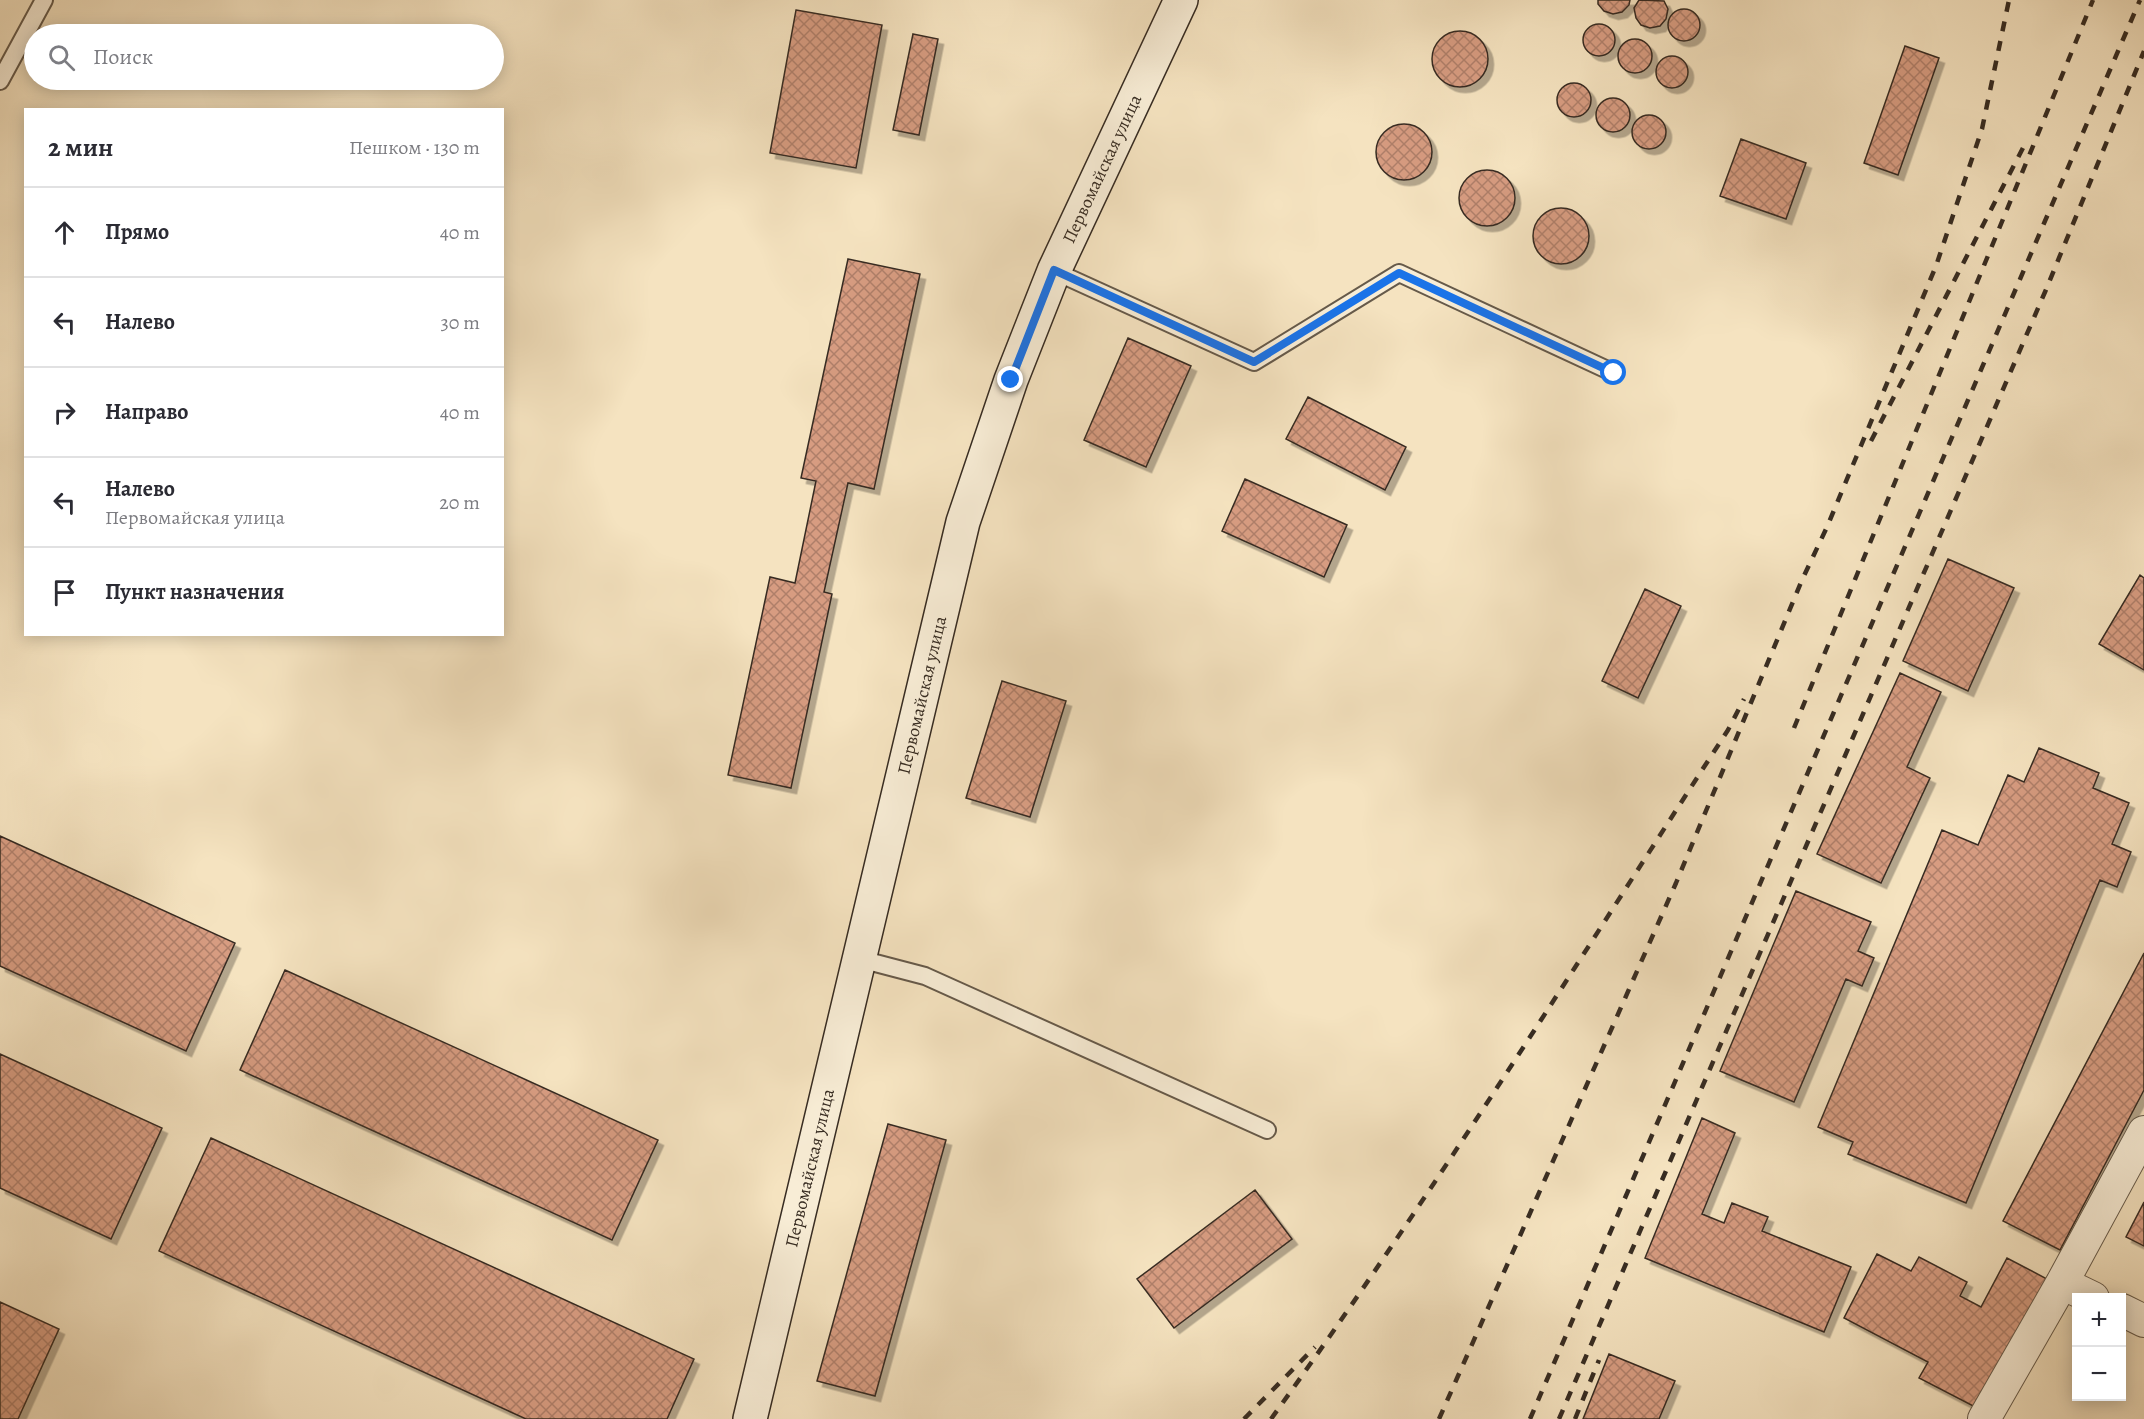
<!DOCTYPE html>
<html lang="ru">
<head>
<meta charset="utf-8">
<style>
  body { margin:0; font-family:Alegreya,serif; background:#f2f2f3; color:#2b2b33 }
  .controls { position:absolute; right:18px; bottom:18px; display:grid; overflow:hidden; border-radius:0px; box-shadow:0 3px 15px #0003 }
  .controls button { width:54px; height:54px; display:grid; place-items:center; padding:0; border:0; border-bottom:2px solid #e1e1e2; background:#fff; color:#2b2b33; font:30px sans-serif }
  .stop { position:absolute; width:18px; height:18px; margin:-14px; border:4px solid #1a73e8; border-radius:50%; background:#fff }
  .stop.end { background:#1a73e8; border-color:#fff; box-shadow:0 2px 6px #0008 }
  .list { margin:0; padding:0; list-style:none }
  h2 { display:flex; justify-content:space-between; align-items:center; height:78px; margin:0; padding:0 24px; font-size:26px }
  h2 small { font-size:20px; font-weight:400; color:#7c7c81 }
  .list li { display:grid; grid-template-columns:39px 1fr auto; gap:18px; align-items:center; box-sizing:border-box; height:90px; padding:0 24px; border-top:2px solid #e1e1e2 }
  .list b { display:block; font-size:22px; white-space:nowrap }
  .list p { margin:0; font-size:20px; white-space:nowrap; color:#7c7c81 }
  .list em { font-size:20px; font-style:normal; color:#7c7c81 }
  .icon { flex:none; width:33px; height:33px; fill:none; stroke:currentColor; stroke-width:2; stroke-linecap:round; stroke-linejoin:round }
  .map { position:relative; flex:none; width:2144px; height:1419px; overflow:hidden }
  .search { position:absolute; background:#fff; box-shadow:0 3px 15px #0003; left:24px; top:24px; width:480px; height:66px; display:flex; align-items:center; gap:15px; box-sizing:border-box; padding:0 21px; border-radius:33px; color:#7c7c81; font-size:22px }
  .panel { position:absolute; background:#fff; box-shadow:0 3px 15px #0003; left:24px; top:108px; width:480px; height:528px; border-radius:0px }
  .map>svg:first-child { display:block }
  .building { fill:url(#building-cross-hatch); stroke:#372c22; stroke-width:1.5; filter:url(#shadow) }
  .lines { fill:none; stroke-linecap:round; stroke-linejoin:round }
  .lane-casing { stroke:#665a4a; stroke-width:20 }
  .street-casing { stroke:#665a4a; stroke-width:34 }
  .secondary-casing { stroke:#372c22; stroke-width:36 }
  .lane { stroke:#f8edd6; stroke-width:16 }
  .street { stroke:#f8edd6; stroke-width:32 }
  .secondary { stroke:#f8edd6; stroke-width:33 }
  .rail { stroke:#372c22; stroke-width:4.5; stroke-dasharray:10 10; stroke-linecap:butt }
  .route { stroke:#1a73e8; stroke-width:8 }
  .labels { text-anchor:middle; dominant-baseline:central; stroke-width:5; stroke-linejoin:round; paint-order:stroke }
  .street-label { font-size:18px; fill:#372c22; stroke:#f8edd6 }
</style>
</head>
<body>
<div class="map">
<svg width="2144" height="1419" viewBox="0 0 2144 1419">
  <defs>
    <pattern id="building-cross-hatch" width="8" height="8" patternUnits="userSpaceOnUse" patternTransform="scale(1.5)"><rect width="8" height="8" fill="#d79c81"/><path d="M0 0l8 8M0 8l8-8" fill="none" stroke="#af7f69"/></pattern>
    <filter id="shadow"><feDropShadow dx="5.5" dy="5.5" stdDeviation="0" flood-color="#0004"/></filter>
  </defs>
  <rect width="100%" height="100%" fill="#f5e3c0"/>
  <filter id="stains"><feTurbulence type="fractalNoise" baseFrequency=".00333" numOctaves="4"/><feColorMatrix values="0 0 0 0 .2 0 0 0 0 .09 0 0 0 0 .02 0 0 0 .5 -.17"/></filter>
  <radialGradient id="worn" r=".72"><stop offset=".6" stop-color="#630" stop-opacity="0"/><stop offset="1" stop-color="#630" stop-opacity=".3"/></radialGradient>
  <path class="building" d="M1598,0h32l-1,5 -7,7 -9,2 -9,-3 -6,-7z
    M1639,0l25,1 4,8 -2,10 -6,7 -10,2 -9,-3 -5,-7 -2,-10z
    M1668 25a16 16 0 1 1 32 0a16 16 0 1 1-32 0Z
    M796,10l86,15 -26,143 -86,-15z
    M1583 40a16 16 0 1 1 32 0a16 16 0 1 1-32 0Z
    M1432 59a28 28 0 1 1 56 0a28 28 0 1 1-56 0Z
    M913,34l25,5 -19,96 -26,-5z
    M1618 56a17 17 0 1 1 34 0a17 17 0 1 1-34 0Z
    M1905,46l34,12 -41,117 -34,-12z
    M1656 72a16 16 0 1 1 32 0a16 16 0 1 1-32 0Z
    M1557 100a17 17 0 1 1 34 0a17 17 0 1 1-34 0Z
    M1596 115a17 17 0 1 1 34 0a17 17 0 1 1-34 0Z
    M1632 132a17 17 0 1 1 34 0a17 17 0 1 1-34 0Z
    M1376 152a28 28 0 1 1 56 0a28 28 0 1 1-56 0Z
    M1741,139l65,24 -20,56 -66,-23z
    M1459 198a28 28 0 1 1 56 0a28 28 0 1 1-56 0Z
    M1533 236a28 28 0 1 1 56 0a28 28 0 1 1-56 0Z
    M848,259l72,15 -46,215 -26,-6 -24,109 8,2 -41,194 -63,-13 42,-198 25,6 21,-102 -15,-3z
    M1128,338l63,28 -45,101 -62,-27z
    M1308,397l98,50 -21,43 -99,-51z
    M1245,479l102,46 -23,52 -102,-46z
    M1948,559l66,29 -46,103 -65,-30z
    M2140,575l4,3v92l-45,-26z
    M1645,589l36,17 -43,92 -36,-17z
    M1900,673l41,19 -34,75 23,11 -49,105 -64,-29z
    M1002,681l64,20 -36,116 -64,-19z
    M2039,748l60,25 -6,15 36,15 -17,41 19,8 -14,35 -17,-7 -134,323 -118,-49 5,-12 -35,-15 124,-297 36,15 30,-70 16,7z
    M0,836l235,107 -49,108 -186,-85z
    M1796,891l75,31 -13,29 16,7 -12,28 -16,-7 -52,123 -74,-31z
    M2144,953v137l-84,160 -57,-29z
    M285,970l373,170 -46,100 -372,-170z
    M0,1054l162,74 -51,111 -111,-51z
    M1702,1118l33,15 -33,81 22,9 8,-20 36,14 -6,14 89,36 -27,65 -179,-74z
    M888,1124l58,16 -71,256 -58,-15z
    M211,1138l483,221 -27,60h-141l-367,-168z
    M1255,1190l37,49 -118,89 -37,-49z
    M2144,1202v44l-18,-9z
    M1877,1254l34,17 8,-14 48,25 -7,14 21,11 26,-49 40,21 -68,130 -60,-31 9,-16 -84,-44z
    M0,1302l59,27 -41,90h-18z
    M1609,1354l66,27 -16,38h-76z"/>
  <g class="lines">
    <g class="lane-casing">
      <path id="lane" d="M0,81l44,-81
        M1054,271l200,91 145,-89 215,100
        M860,959l65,17 342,154"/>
    </g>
    <g class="street-casing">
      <path id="street" d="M2062,1283l31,15
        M2122,1310l22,11
        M1984,1419l78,-136 82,-151"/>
    </g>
    <g class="secondary-casing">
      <g id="secondary">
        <path id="s1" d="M750,1419l213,-897 48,-142 43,-109 127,-271"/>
      </g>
    </g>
    <use href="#lane" class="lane"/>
    <use href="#street" class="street"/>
    <use href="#secondary" class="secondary"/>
    <path class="rail" d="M1871,441l153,-295
      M1794,728l299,-728
      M1244,1419l71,-72
      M1271,1419c161,-223 307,-458 457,-689l16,-31
      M1439,1419l237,-536 126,-303 25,-53 109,-261 46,-137 27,-129
      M1530,1419l610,-1419
      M1559,1419l486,-1127 99,-241
      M1575,1419l24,-59"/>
  </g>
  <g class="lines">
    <path class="route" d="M1011,380l43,-110 200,92 145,-89 215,100"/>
  </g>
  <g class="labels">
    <g class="street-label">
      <text stroke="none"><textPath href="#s1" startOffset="1302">Первомайская улица</textPath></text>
      <text stroke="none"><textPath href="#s1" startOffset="744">Первомайская улица</textPath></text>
      <text stroke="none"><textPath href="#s1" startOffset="258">Первомайская улица</textPath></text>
    </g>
  </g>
  <rect width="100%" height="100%" filter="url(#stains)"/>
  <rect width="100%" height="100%" fill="url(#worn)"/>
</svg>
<div class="controls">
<button>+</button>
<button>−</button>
</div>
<div class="stop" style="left:1614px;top:373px"></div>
<div class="stop end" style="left:1011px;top:380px"></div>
<div class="search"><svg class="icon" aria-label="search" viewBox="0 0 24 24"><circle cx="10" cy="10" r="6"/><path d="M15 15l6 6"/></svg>Поиск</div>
<section class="panel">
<h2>2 мин<small>Пешком · 130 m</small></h2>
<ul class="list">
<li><svg class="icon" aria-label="ahead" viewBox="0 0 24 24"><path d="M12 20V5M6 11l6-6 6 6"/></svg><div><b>Прямо</b></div><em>40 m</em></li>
<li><svg class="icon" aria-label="left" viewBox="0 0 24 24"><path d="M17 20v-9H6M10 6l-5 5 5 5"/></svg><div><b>Налево</b></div><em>30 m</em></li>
<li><svg class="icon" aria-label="right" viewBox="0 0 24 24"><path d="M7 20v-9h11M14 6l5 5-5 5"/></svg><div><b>Направо</b></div><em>40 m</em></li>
<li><svg class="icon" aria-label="left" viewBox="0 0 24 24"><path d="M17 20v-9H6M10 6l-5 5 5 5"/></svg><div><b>Налево</b><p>Первомайская улица</p></div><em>20 m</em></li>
<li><svg class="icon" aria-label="arrive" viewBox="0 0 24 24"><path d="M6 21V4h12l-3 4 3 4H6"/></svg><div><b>Пункт назначения</b></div></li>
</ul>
</section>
</div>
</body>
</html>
